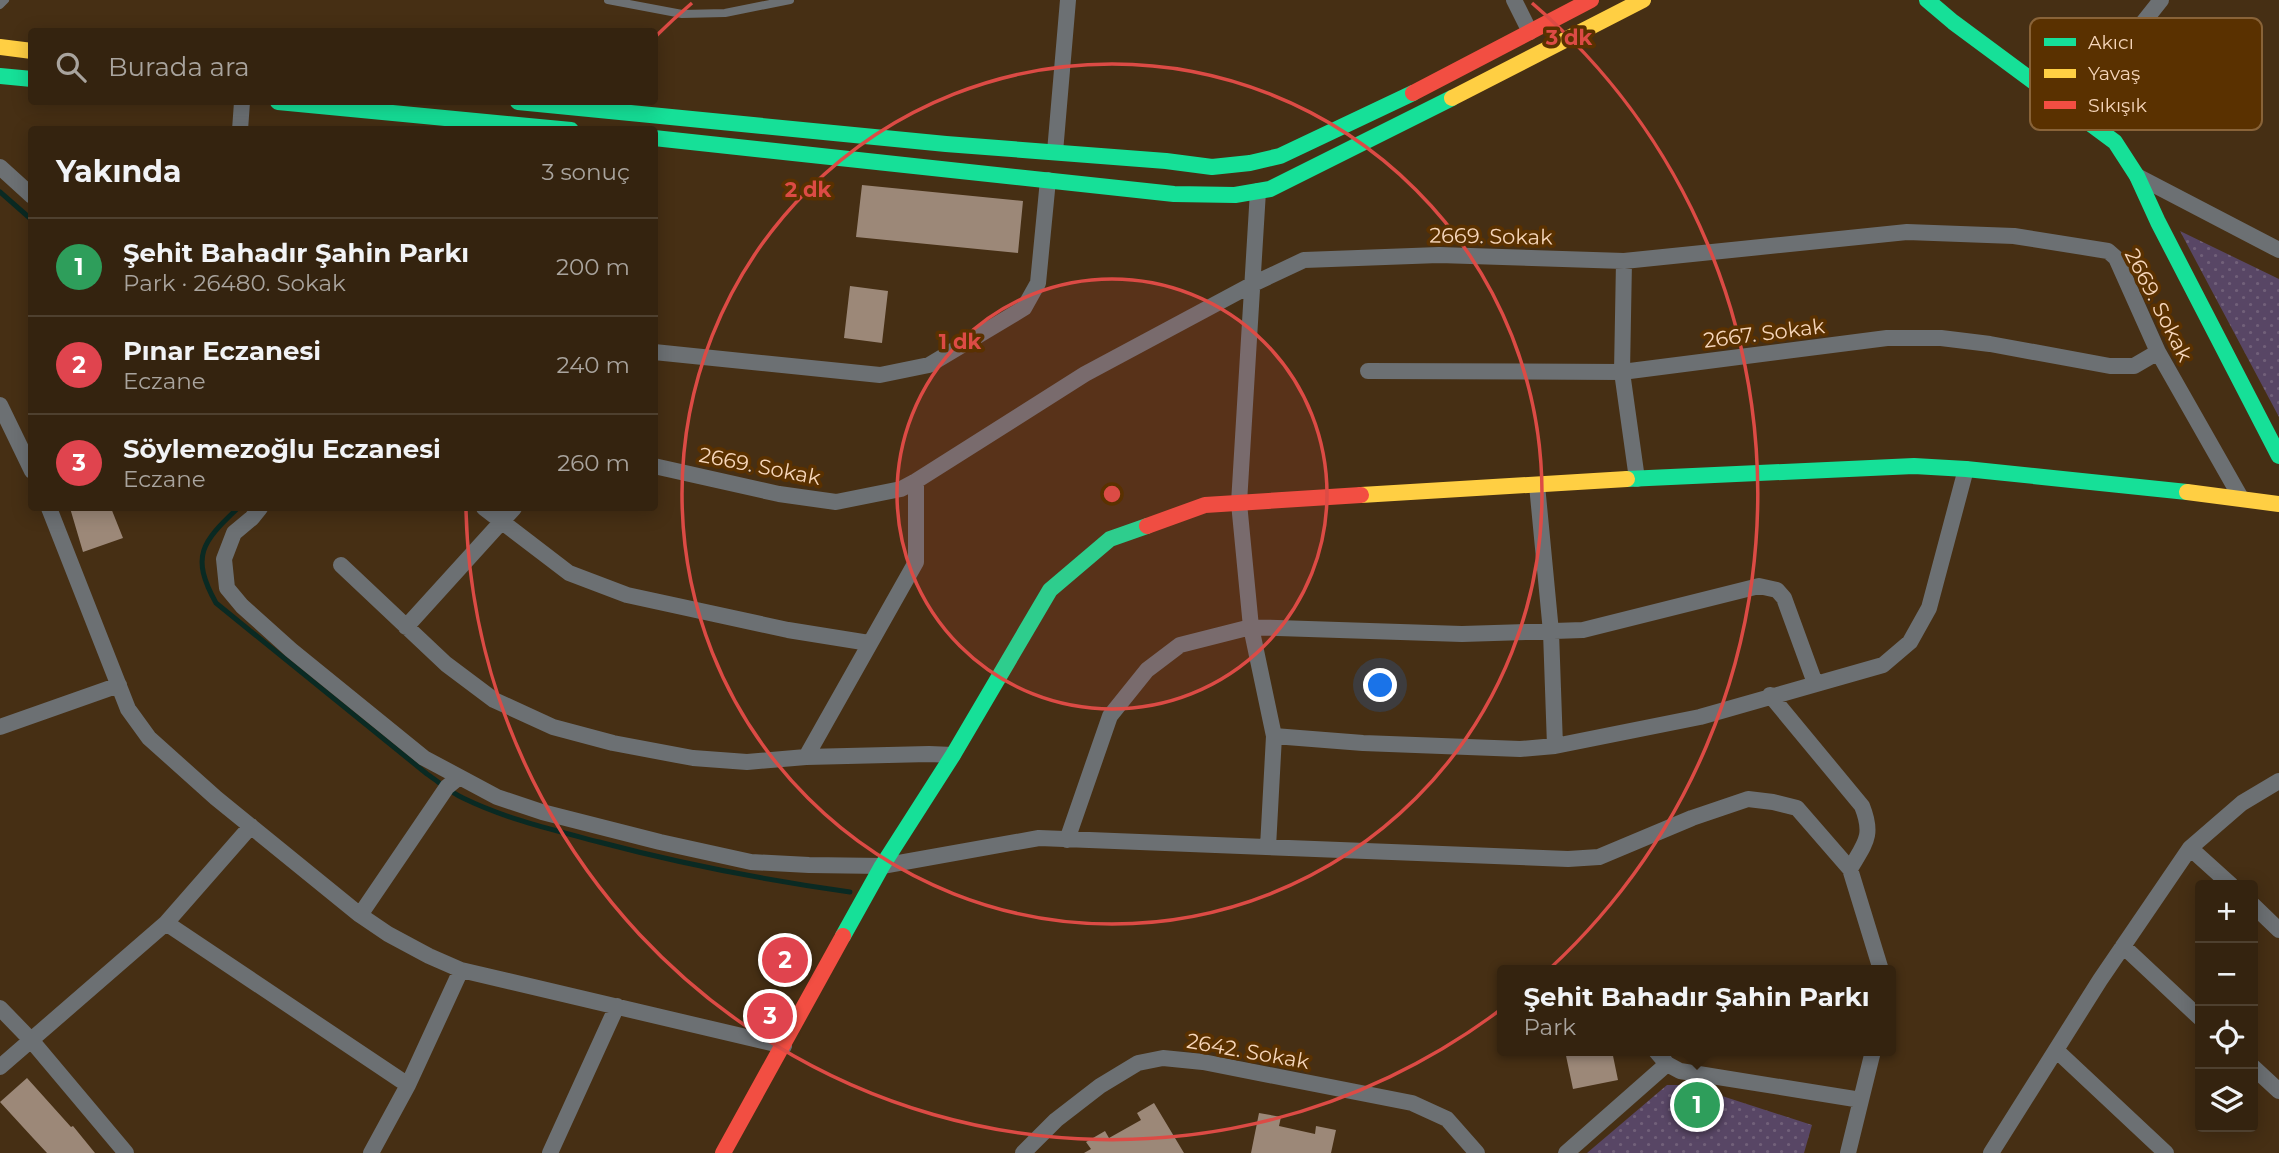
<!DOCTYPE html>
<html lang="tr">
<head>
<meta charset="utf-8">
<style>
  body { margin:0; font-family:Montserrat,sans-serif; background:#3c2b18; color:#f1f3f6 }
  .controls { position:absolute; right:21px; bottom:21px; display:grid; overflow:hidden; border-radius:7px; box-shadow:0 4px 18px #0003 }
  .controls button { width:63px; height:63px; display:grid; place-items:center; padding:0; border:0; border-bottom:2px solid #4e402f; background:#34230f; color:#f1f3f6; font:35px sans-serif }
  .you { position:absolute; left:1381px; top:686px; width:24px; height:24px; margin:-18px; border:5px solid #fff; border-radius:50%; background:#1a73e8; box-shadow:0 0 0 10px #1a73e833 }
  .badge { display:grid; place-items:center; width:46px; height:46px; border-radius:50%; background:#b89c80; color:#fff; font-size:23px; font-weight:700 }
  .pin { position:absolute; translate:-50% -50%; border:4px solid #fff; box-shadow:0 2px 7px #0006 }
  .popup { position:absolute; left:1497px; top:965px; width:399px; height:91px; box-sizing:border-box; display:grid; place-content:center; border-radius:7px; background:#34230f; filter:drop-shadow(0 2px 5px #0005); font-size:23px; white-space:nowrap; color:#a9a49e }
  .popup b { font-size:26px; color:#f1f3f6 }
  .popup::after { content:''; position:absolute; left:50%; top:100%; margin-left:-14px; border:14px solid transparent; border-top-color:#34230f }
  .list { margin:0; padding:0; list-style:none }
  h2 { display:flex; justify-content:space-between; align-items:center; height:91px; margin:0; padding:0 28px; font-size:30px }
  h2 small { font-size:23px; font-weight:400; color:#a9a49e }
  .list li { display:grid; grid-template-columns:46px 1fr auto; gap:21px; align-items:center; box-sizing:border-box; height:98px; padding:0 28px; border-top:2px solid #4e402f }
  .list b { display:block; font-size:26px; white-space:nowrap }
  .list p { margin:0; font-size:23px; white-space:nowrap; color:#a9a49e }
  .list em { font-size:23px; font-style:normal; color:#a9a49e }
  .icon { flex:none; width:38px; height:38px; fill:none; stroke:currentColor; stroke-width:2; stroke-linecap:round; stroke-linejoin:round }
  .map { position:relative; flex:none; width:2279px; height:1153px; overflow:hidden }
  .search { position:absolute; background:#34230f; box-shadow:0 4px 18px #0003; left:28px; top:28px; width:630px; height:77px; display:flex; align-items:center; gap:18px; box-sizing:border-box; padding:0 24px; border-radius:7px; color:#a9a49e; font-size:26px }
  .panel { position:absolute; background:#34230f; box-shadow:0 4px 18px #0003; left:28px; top:126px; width:630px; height:385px; border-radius:7px }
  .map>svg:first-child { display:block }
  .grass { fill:url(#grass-dots) }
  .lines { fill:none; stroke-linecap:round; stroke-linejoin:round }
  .stream { stroke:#0a2a23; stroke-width:5 }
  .building { fill:#9c8878 }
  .lane { stroke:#6c7073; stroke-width:8 }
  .street { stroke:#6c7073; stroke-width:16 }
  .fast { stroke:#16e098; stroke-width:16 }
  .slow { stroke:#ffcf43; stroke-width:16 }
  .jam { stroke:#f24e42; stroke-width:16 }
  .ring { fill:none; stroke:#dc4b45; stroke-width:3.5 }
  .labels { text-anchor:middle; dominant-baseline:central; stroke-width:7; stroke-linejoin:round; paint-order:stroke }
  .street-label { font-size:21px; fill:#f6d6ba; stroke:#5a3100 }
  .key { fill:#5a3100; stroke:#896338; stroke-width:2 }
  .key-label { font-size:19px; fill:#f6d6ba }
  .centre { fill:#dc4b45; stroke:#5a3100; stroke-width:3.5 }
  .ring-label { font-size:21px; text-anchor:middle; font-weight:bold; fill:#dc4b45; stroke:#5a3100; stroke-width:7; stroke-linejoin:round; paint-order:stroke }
</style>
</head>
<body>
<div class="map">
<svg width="2279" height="1153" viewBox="0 0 2279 1153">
  <defs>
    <pattern id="grass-dots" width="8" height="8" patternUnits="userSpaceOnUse" patternTransform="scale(1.75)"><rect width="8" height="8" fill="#584665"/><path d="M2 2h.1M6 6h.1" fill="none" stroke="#716079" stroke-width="1.8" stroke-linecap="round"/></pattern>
  </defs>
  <rect width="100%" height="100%" fill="#462f14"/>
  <path class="grass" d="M2180,231l99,48v138z
    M1667,1085h21l124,40 -8,28h-217z"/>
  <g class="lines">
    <path class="stream" d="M0,192l32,28
      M238,508c-36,34 -48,48 -22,95l211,171c12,8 23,18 36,24 43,21 90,32 136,44 83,22 166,38 251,50"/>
  </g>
  <path class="building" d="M862,185l161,16 -5,52 -162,-16z
    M850,286l38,5 -6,52 -38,-5z
    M70,508h41l12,30 -40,14z
    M1565,1051h47l6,29 -45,9z
    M27,1078l44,49 2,-1 22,27h-48l-14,-15 -33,-36z
    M1154,1103l30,50h-100l7,-4 -5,-7 19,-11 4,7 32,-18 -4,-7z
    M1259,1113l22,4 -2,9 36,8 1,-8 20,4 -5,23h-80z"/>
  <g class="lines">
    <path class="lane" d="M608,0l74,14 43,-1 65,-13
      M0,5l5,-5"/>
    <path class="street" d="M1514,0l16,32
      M2073,111l88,-111
      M240,130l2,-28
      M1055,152l13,-152
      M0,167l32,29
      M2137,176l142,74
      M1258,191l-19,312 12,124 23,109 -6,111
      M1624,261l-2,111 15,107
      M654,352l226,23 49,-10 95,-57 14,-25 10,-103
      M1368,371l254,1 265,-34h54l49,6 120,22h24l24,-14
      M0,405l32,66
      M654,466l125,28 57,8 65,-13 15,-8 169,-107 168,-90 51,-24 135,-5 185,6 283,-29 107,4 94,15 8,7 42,94 83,146
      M1537,485l14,147 4,114
      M49,508l79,201 21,29 67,60 144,117 28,19 41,22 32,14 323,76
      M260,508l-8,10 -18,15 -10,26 3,29 15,18 49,44 133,108 73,39 45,15 118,30 91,20 58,3 73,1 157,-28 529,21 31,-2 93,-39 56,-19 25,3 24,6 53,61 31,101
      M484,508l85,65 58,22 161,35 81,13
      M341,565l105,99 48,36 59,27 60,16 80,15 54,4 59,-5 123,-3 24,1
      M406,627l108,-119
      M1770,695l92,111c12,30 3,37 -12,63
      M0,727l119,-42
      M1274,736l89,7 157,6 35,-3 145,-29 183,-52 27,-23 19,-34 37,-139
      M806,757l110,-195v-81
      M1067,840l43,-124 37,-46 33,-25 71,-18 211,7 121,-4 176,-44 18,4 7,8 31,85
      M2190,848l41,37
      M2253,905l26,25
      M360,915l87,-128 11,-9
      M166,923l242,162
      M2123,946l77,72
      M0,1008l31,32 95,113
      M2056,1050l110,103
      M1656,1051l11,13
      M0,1067l166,-144 85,-97
      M2253,1067l26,24
      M371,1153l37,-68 53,-115
      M550,1153l67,-147
      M1023,1153l33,-33 44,-34 38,-23 25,-5 40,4 209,41 35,16 30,34
      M1566,1153l101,-89 13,7 181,29
      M1848,1153l25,-102
      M1991,1153l109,-173 90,-132 52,-45 37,-22"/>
    <path class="fast" d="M1927,0l26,22 162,120 22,34 21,46 121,234
      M0,76l32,3
      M278,102l293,28
      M518,102l428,42 220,17 46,6 38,-4 30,-7 133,-63
      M654,138l520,56 61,1 35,-6 182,-91
      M1627,479l287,-13 52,3 221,23
      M843,936l39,-70 71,-111 97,-165 60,-51 37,-13"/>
    <path class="slow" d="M0,47l32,4
      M1452,98l191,-98
      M2187,492l92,12
      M1361,495l266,-16"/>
    <path class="jam" d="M1413,93l178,-93
      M1147,526l58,-21 156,-10
      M723,1153l120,-217"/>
  </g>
  <circle cx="1112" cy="494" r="215" fill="#dc4b45" fill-opacity=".12"/>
  <g class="ring">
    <circle cx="1112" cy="494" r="215"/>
    <circle cx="1112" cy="494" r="430"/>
    <path d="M655 37A646 646 0 0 1 692 3M1532 3A646 646 0 1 1 466 511"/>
  </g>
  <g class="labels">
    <g class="street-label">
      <text transform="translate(1491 236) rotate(1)">2669. Sokak</text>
      <text transform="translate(2159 305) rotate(63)">2669. Sokak</text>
      <text transform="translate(1764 333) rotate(-7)">2667. Sokak</text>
      <text transform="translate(760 466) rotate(11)">2669. Sokak</text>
      <text transform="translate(1248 1051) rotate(10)">2642. Sokak</text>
    </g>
  </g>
  <rect x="2030" y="18" width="232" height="112" rx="10" class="key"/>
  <rect x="2044" y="38" width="32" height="8" fill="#16e098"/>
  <rect x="2044" y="69" width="32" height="9" fill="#ffcf43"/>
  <rect x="2044" y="101" width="32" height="8" fill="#f24e42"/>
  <g class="key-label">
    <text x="2088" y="49">Akıcı</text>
    <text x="2088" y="80">Yavaş</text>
    <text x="2088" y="112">Sıkışık</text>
  </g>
  <circle cx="1112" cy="494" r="10" class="centre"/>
  <g class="ring-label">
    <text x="1569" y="45">3 dk</text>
    <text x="808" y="197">2 dk</text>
    <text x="960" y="349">1 dk</text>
  </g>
</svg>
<div class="controls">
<button>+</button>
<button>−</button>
<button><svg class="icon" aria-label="locate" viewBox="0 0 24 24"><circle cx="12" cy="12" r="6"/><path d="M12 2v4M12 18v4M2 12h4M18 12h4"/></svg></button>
<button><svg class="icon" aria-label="layers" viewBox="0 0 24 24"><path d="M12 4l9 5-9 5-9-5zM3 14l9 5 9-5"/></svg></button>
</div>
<div class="you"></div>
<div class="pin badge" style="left:1697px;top:1105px;background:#2e9e5b">1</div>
<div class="popup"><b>Şehit Bahadır Şahin Parkı</b>Park</div>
<div class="pin badge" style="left:785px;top:960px;background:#e0444e">2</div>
<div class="pin badge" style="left:770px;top:1016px;background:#e0444e">3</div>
<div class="search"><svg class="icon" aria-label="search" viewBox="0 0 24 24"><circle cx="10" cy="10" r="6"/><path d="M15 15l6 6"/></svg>Burada ara</div>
<section class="panel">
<h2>Yakında<small>3 sonuç</small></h2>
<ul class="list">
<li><span class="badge" style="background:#2e9e5b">1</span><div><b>Şehit Bahadır Şahin Parkı</b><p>Park · 26480. Sokak</p></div><em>200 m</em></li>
<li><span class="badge" style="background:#e0444e">2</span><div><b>Pınar Eczanesi</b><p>Eczane</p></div><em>240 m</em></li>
<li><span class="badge" style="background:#e0444e">3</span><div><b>Söylemezoğlu Eczanesi</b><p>Eczane</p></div><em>260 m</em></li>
</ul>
</section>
</div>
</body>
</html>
